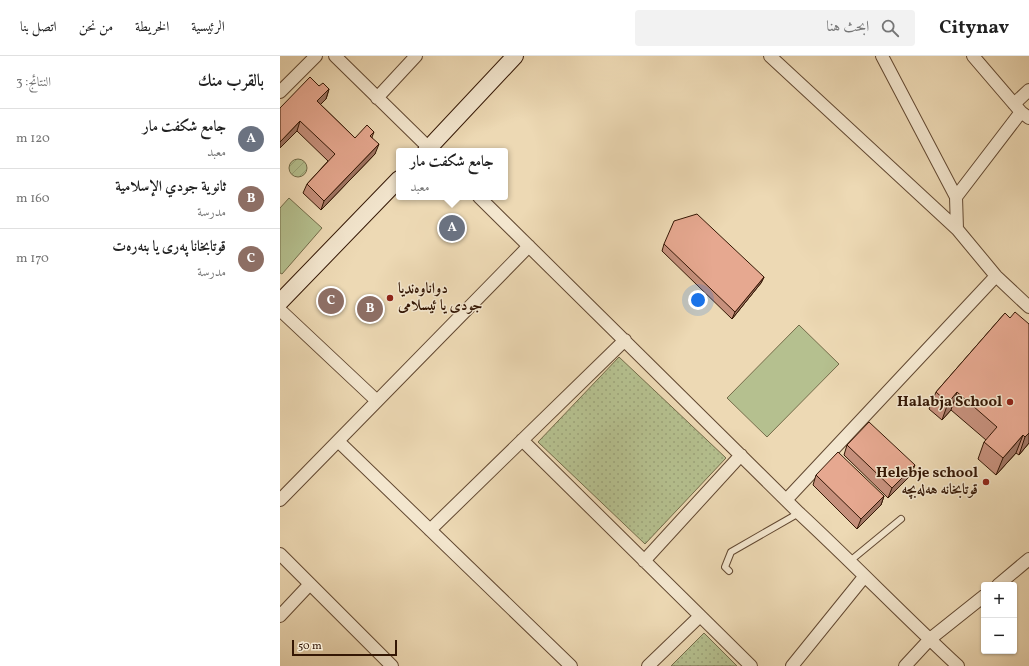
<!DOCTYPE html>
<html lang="ar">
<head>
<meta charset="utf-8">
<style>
  body { margin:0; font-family:Vollkorn,Amiri,serif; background:#f2f2f2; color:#222; direction:rtl }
  .controls { position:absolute; right:12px; bottom:12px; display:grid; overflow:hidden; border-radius:4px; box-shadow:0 1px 3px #0004 }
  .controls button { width:36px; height:36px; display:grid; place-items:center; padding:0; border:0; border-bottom:1px solid #e0e0e0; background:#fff; color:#222; font:20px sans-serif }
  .scale { position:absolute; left:12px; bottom:10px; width:105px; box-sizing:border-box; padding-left:4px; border:2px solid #341705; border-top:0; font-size:11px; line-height:14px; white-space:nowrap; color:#341705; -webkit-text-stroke:3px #f3e6ce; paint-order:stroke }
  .you { position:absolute; left:418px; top:244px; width:14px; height:14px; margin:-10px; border:3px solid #fff; border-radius:50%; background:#1a73e8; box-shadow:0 0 0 6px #1a73e833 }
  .badge { display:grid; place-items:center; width:26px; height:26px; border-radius:50%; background:#7c3aed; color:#fff; font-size:13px; font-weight:700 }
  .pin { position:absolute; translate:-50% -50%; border:2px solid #fff; box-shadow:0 1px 4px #0006 }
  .popup { position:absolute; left:116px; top:92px; width:112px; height:52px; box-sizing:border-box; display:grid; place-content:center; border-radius:4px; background:#fff; filter:drop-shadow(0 1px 3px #0005); font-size:13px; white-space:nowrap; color:#767676 }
  .popup b { font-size:15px; color:#222 }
  .popup::after { content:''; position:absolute; left:50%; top:100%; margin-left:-8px; border:8px solid transparent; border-top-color:#fff }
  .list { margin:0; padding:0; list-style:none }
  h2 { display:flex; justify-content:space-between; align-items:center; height:52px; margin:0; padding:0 16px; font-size:17px }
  h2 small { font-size:13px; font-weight:400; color:#767676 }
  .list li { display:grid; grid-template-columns:26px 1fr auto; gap:12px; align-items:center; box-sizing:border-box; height:60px; padding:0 16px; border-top:1px solid #e0e0e0 }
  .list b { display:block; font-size:15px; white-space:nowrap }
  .list p { margin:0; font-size:13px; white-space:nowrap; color:#767676 }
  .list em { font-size:13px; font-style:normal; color:#767676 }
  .icon { flex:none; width:22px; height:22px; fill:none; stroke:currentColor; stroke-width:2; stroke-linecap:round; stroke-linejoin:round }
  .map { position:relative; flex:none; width:749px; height:610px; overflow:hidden; direction:ltr }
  header { display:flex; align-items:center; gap:24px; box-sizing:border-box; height:56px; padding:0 20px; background:#fff; border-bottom:1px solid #e0e0e0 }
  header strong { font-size:19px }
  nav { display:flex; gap:22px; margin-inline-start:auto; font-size:14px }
  .search { width:280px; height:36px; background:#f2f2f2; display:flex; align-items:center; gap:10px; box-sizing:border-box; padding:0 14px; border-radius:4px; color:#767676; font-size:15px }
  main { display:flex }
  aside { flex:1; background:#fff }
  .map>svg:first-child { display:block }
  .grass { fill:url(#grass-dots); stroke:#746c4a }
  .garden { fill:url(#garden-furrows); stroke:#746c4a }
  .pitch { fill:#b5c08f; stroke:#746c4a }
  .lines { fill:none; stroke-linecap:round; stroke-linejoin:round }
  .lane-casing { stroke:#624831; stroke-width:8 }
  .street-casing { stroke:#624831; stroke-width:14 }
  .secondary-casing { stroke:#341705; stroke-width:18 }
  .lane { stroke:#f3e6ce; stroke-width:6 }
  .street { stroke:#f3e6ce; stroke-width:12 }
  .secondary { stroke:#f3e6ce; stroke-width:16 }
  .wall { fill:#c6907c; stroke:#341705 }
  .shaded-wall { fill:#a17665; stroke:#341705 }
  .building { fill:#e6a890; stroke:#341705 }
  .poi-dot { fill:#8f2418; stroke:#f3e6ce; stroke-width:1.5 }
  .labels { text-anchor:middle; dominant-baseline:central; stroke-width:3; stroke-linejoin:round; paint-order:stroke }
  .poi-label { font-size:15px; font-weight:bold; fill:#341705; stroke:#f3e6ce; text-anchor:end }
</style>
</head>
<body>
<header>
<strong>Citynav</strong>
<div class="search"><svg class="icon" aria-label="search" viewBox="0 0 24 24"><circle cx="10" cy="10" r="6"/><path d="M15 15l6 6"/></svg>ابحث هنا</div>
<nav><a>الرئيسية</a><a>الخريطة</a><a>من نحن</a><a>اتصل بنا</a></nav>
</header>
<main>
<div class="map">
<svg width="749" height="610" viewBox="0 0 749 610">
  <defs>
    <pattern id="grass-dots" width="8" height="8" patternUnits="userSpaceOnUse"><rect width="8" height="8" fill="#b5c08f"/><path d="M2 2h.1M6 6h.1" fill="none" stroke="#9ca47a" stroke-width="1.8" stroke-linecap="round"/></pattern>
    <pattern id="garden-furrows" width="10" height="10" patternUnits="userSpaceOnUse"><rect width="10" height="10" fill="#b5c08f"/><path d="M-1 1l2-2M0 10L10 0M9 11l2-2" fill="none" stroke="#9ca47a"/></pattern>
  </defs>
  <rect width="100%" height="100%" fill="#edd9b4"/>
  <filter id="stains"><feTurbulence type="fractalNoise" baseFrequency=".005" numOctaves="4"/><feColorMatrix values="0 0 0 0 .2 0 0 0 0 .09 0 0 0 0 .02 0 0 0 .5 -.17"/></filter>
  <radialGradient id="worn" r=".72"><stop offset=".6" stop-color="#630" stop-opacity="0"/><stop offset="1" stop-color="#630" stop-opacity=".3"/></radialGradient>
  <path class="grass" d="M339,301l107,101 -81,86 -107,-102z
    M424,577l33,33h-66z"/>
  <path class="garden" d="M9 112a9 9 0 1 1 18 0a9 9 0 1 1-18 0Z"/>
  <path class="pitch" d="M9,142l33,30 -40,46 -2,-1v-65z
    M519,269l40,39 -72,73 -40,-39z"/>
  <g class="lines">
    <g class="lane-casing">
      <path id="lane" d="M570,505l51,-42
        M449,515l-4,-4 6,-15 68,-39"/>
    </g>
    <g class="street-casing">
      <path id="street" d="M55,0l97,95
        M490,0l187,173 39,47 33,31
        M602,0l74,141 1,32
        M693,0l48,56 8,6
        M0,36l36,-36
        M97,42l39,-42
        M734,48l15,-14
        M199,141l320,316c54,50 105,103 159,153
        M676,141l65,-85
        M0,254l97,91
        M242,384l229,226
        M58,385l233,225
        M507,443l209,-223
        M0,444l249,-254
        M150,474l195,-190
        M0,498l112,112
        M364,505l97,-106
        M718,529l31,-26
        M0,560l30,-32
        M368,610l52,-50
        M512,610l72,-89
        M625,610l25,-27 54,-43"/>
    </g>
    <g class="secondary-casing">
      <path id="secondary" d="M146,95l89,-95
        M0,246l119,-123"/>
    </g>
    <use href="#lane" class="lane"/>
    <use href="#street" class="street"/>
    <use href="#secondary" class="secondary"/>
  </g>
  <path class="wall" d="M39,30l10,3 -3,10 -6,5 35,34 19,-6 -2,5 3,17 -54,56 -18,-17 4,-9 21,-23 -31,-30 -17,17z
    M384,188l100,33 -3,6 -29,36 -70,-68z
    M725,257l24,130 -10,12 -3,-2 -20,22 -18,-16 6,-17 2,-2 -35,-30 -9,10 -13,-11 7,-17z
    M567,389l64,30 -23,23 -44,-43z
    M536,419l68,21 -3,9 -24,24 -44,-44z"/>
  <path class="shaded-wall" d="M49,33l-3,10 -12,12 3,-10z
    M20,65l-3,10 -17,17v-6z
    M99,88l-4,10 -54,56 3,-9z
    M484,221l-3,6 -29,36 3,-7z
    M677,336l-6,18 -9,10 6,-17z
    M749,377v10l-10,12 6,-18z
    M743,379l-7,18 -20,22 7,-17z
    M635,409l-4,10 -23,23 4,-10z
    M604,440l-3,9 -24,24 4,-10z"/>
  <path class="building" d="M30,21l9,9 4,-3 6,6 -12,12 38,37 12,-13 7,7 -4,4 9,8 -55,57 -17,-17 28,-30 -35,-33 -20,21v-34z
    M417,158l67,63 -29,35 -71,-68 10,-23z
    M735,256l14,12v109l-4,4 -2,-2 -20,23 -19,-16 13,-15 -40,-35 -9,11 -12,-11 69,-79 5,5z
    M589,366l46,43 -23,23 -45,-43z
    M558,396l46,44 -23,23 -45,-44z"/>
  <g class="poi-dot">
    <circle cx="110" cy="242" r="4"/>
    <circle cx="730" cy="346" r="4"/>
    <circle cx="706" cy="426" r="4"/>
  </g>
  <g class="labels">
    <g class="poi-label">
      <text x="118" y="233" text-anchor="start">دواناوەندیا<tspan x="118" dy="17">جودی یا ئیسلامی</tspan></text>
      <text x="722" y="346">Halabja School</text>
      <text x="698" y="417">Helebje school<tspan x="698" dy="17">قوتابخانە هەلەبچە</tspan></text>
    </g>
  </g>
  <rect width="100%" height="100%" filter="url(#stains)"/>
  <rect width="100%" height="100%" fill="url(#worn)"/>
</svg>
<div class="controls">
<button>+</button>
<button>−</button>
</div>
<div class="scale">50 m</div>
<div class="you"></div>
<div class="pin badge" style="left:172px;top:172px;background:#6b7280">A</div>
<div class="popup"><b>جامع شكفت مار</b>معبد</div>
<div class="pin badge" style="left:90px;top:253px;background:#8d6e63">B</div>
<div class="pin badge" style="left:51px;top:245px;background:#8d6e63">C</div>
</div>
<aside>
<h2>بالقرب منك<small>النتائج: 3</small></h2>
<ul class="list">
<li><span class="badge" style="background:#6b7280">A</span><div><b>جامع شكفت مار</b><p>معبد</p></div><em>120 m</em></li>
<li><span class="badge" style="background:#8d6e63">B</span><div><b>ثانوية جودي الإسلامية</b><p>مدرسة</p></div><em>160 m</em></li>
<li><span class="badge" style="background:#8d6e63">C</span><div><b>قوتابخانا پەری یا بنەرەت</b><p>مدرسة</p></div><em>170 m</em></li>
</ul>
</aside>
</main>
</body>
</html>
